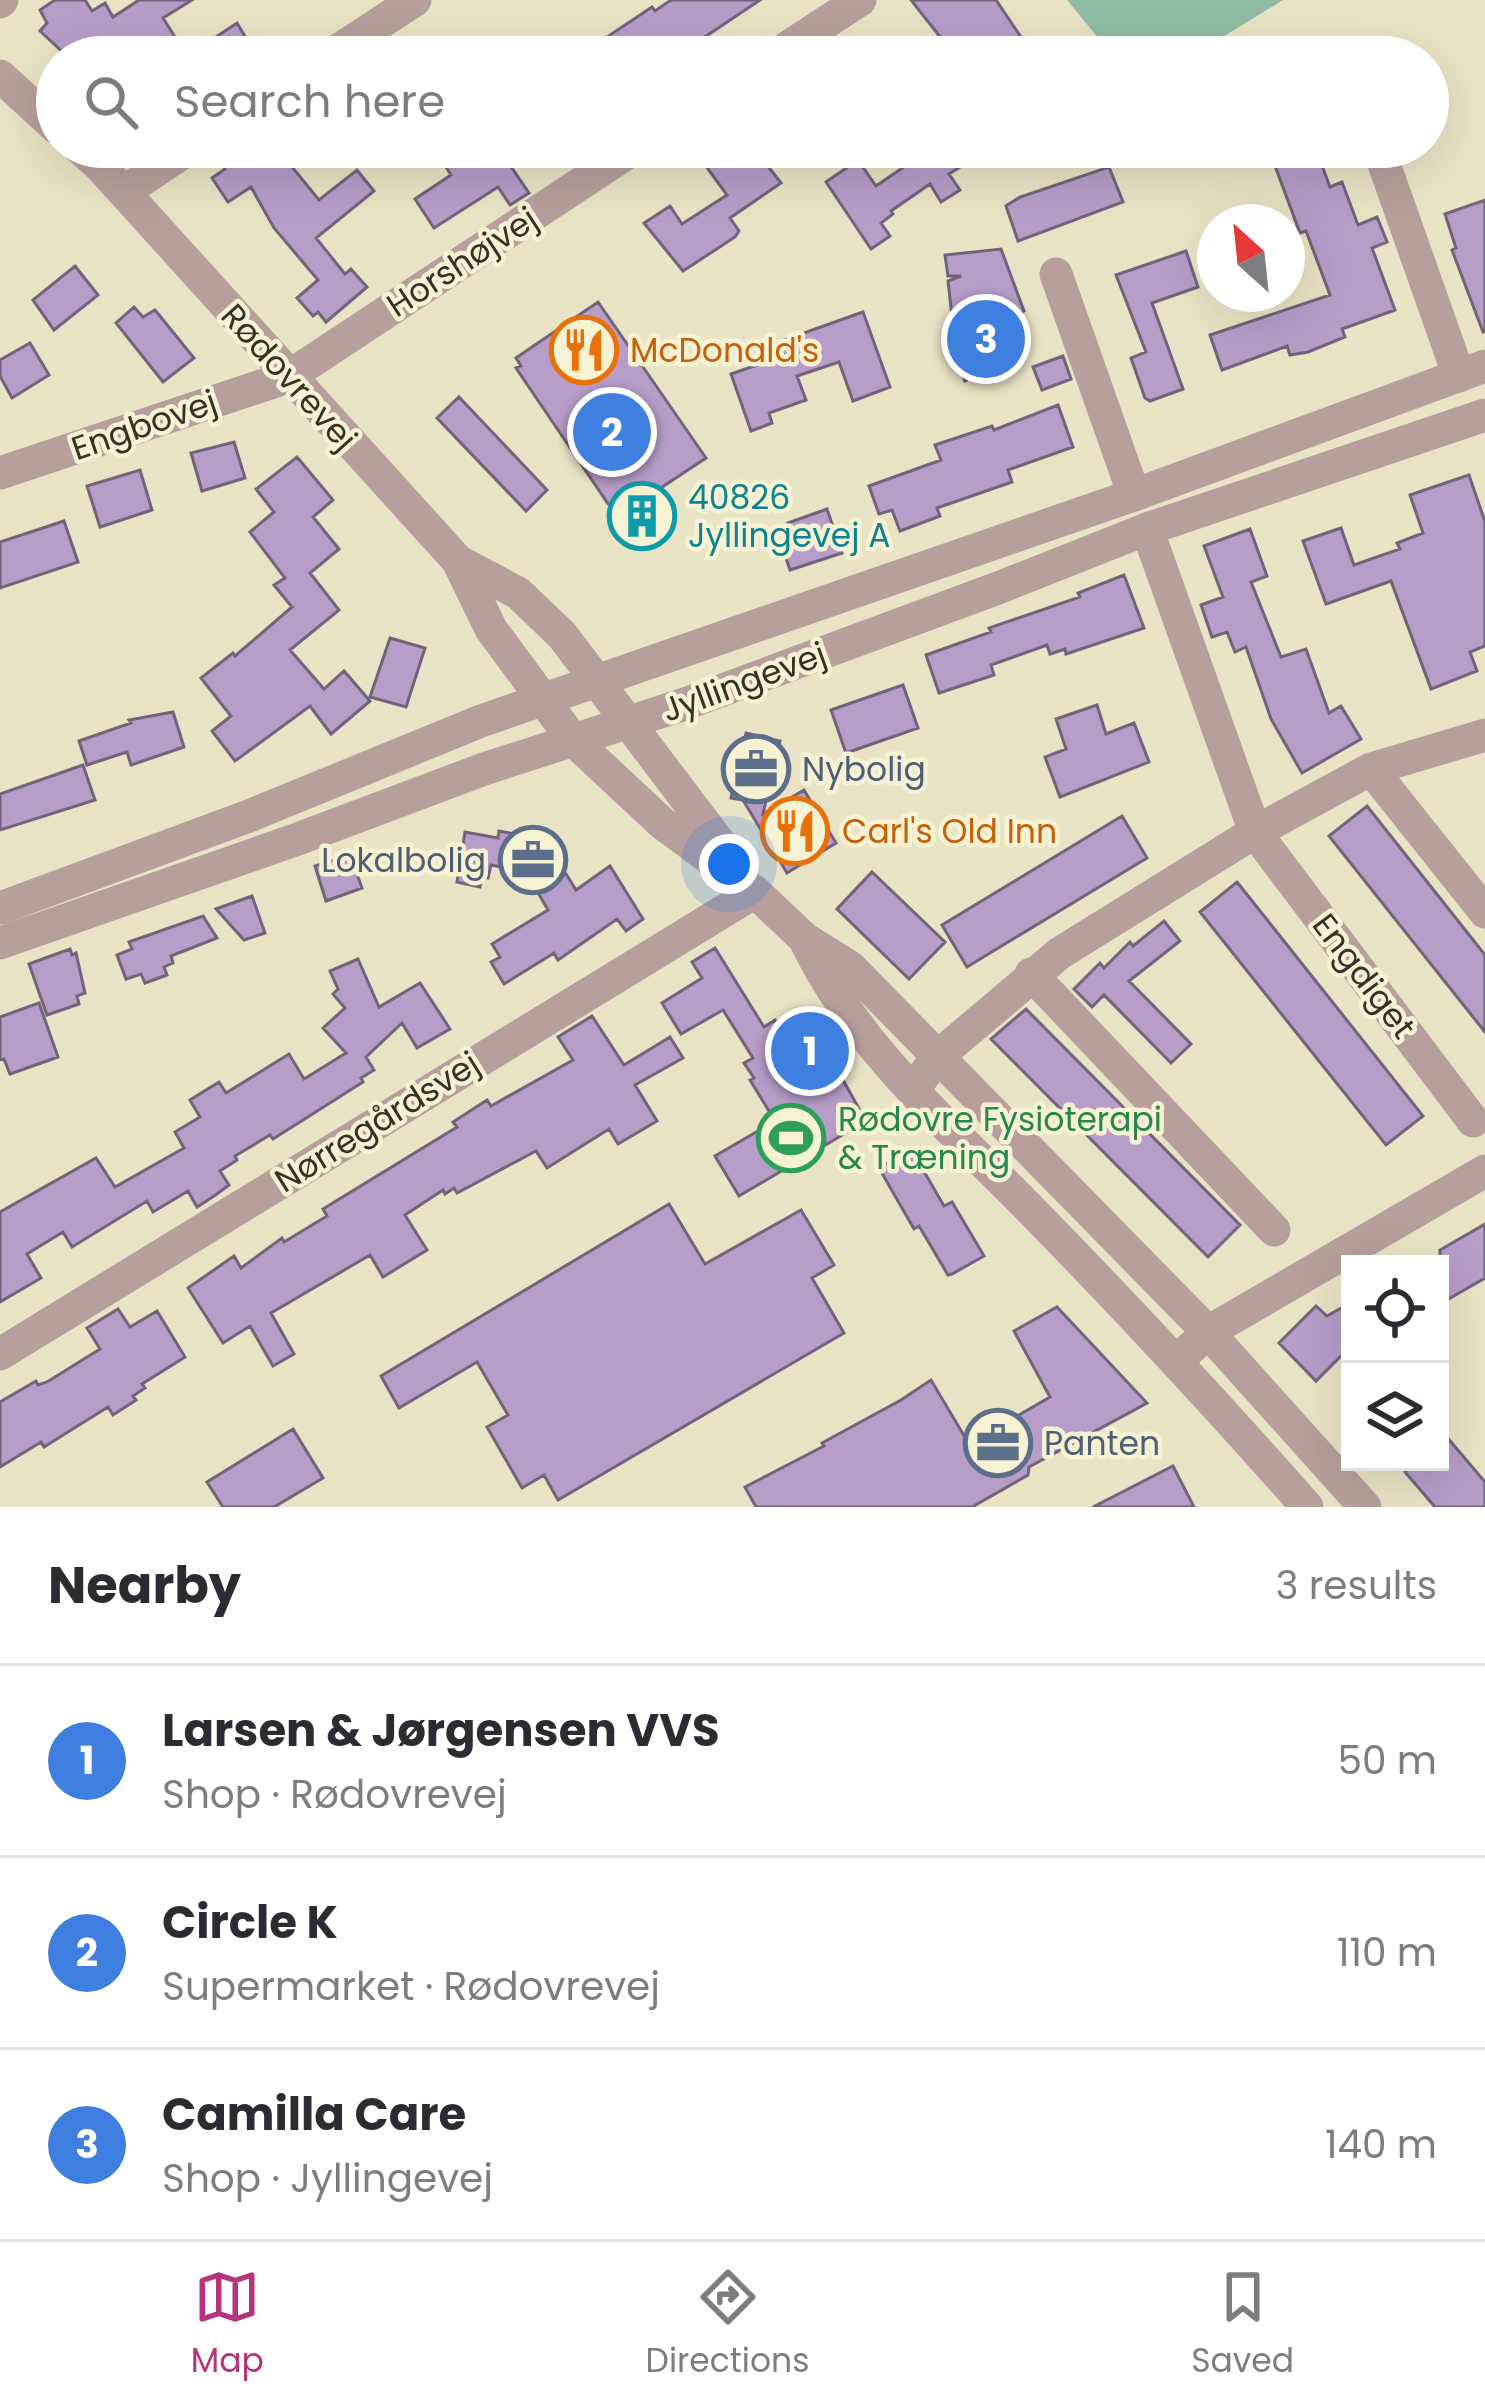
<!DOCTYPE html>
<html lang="en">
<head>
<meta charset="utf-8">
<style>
  body { margin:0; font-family:Poppins,sans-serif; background:#f2f2f3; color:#2b2b33 }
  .controls { position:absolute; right:36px; bottom:36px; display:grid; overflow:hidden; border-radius:0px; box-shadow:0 12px 48px #0002 }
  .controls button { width:108px; height:108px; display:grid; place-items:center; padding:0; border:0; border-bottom:3px solid #e1e1e2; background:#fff; color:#2b2b33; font:60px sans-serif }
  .compass { position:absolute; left:1197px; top:204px; width:108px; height:108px; border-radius:50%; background:#fff; box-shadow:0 12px 48px #0002; rotate:333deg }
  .you { position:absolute; left:729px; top:864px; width:42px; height:42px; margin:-30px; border:9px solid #fff; border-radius:50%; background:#1a73e8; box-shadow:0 0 0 18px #1a73e833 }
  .badge { display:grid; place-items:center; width:78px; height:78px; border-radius:50%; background:#b6347d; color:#fff; font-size:39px; font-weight:700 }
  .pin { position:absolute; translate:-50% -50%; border:6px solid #fff; box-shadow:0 3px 12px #0006 }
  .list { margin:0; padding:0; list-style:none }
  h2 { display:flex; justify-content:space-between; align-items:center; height:156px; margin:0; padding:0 48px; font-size:51px }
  h2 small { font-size:39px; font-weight:400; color:#7c7c81 }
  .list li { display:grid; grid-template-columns:78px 1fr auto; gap:36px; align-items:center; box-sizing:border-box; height:192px; padding:0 48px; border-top:3px solid #e1e1e2 }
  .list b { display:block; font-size:45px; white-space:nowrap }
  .list p { margin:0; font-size:39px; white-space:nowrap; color:#7c7c81 }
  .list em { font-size:39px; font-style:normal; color:#7c7c81 }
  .icon { flex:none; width:66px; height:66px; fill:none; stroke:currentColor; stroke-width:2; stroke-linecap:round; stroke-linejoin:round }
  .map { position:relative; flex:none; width:1485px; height:1507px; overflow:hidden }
  .search { position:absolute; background:#fff; box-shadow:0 12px 48px #0002; left:36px; right:36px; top:36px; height:132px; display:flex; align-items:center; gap:30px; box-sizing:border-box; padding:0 42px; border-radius:66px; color:#7c7c81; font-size:45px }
  .sheet { height:732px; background:#fff }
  nav { display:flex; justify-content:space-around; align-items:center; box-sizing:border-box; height:168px; border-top:3px solid #e1e1e2; background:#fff; font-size:33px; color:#7c7c81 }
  nav a { display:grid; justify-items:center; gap:6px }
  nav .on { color:#b6347d }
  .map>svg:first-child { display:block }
  .green { fill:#91bca4 }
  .building { fill:#b89dc9; stroke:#72637b; stroke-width:3 }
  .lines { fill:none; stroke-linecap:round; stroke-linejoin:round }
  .minor { stroke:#b89f9c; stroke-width:33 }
  .tertiary { stroke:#b89f9c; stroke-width:33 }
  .labels { text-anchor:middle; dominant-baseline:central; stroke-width:9; stroke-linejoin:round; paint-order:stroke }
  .street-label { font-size:33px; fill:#343126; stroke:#f7f2d3 }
  .food-label { font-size:33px; fill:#c56008; stroke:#f7f2d3; text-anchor:start }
  .culture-label { font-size:33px; fill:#0d838f; stroke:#f7f2d3; text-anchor:start }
  .service-label { font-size:33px; fill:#4e5e75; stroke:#f7f2d3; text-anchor:start }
  .leisure-label { font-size:33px; fill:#27864d; stroke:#f7f2d3; text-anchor:start }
</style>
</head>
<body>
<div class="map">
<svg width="1485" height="1507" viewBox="0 0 1485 1507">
  <rect width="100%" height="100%" fill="#eae4c6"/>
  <path class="green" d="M1067,0h216l-93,57h-76z"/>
  <path class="building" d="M55,0h30l7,11 13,-8 8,14 26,-17h53l-29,18 24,38 50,-33 12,20 -23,14h-123l-7,-13 -28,13 -28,-26 7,-8 -7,-13z
    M671,0h89l-85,57h-66l-9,-13 4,-5 48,-32 3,4z
    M911,0h85l25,37 -31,20h-34z
    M238,147h75l-25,15 31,38 38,-30 17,21 -58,47 29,36 6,-5 16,18 -41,35 -8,-10 -5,4 -16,-18 21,-18 -44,-52 -23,-41 -23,15 -16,-24 13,-9 -6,-10z
    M459,147h17l10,15 15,-10 28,41 -19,12 -12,-18 -64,41 -19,-29 36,-24 -10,-16z
    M725,147h28l28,36 -51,35 9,13 -4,6 -52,34 -39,-48 26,-17 12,18 45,-29 -24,-33z
    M905,147h87l-43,27 11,16 -19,12 -11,-18 -39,27 2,3 -12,9 9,13 -19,13 -45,-67 32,-22 18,26 38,-26z
    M1268,147h47l15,40 12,-5 16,43 19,-8 10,25 -15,6 23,62 -53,19 3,8 -37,15 -18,3 -3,-9 -65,24 -12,-35 120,-40 -24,-64 -6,2z
    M1109,167l14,35 -105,39 -12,-35 14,-9z
    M1485,200v131l-2,1 -31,-82 4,-2 -11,-34z
    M1001,249l23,62 -35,13 15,37 -39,20 -17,-45 6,-2 -6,-53 13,-5h-13l-3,-21z
    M1186,251l12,36 -46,16 31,86 -33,12 -5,-3 -14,-40 15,-6 -30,-77z
    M75,266l23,29 -44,35 -21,-30z
    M598,302l108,156 -89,59 -101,-149 5,-2 -5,-8z
    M134,307l9,10 12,-7 39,48 -31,24 -47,-59z
    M863,312l27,75 -37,14 -14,-39 -42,14 9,24 -37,13 3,10 -21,8 -20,-57 35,-12 -7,-13z
    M30,343l19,32 -37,23 -12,-22v-16z
    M1063,356l8,23 -29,11 -9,-23z
    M459,397l88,93 -21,21 -89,-93z
    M1058,405l15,42 -65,23 4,12 -75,26 3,8 -40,15 -8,-21 -13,4 -10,-28 72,-26 -6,-15 57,-19 2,4z
    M234,442l11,36 -43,13 -11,-38z
    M297,457l36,43 -20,17 26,32 -29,24 29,37 -49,40 34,39 20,-18 26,30 -39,33 -21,-28 -75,55 -23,-30 19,-15 -30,-38 32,-25 2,3 57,-49 -18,-22 11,-7 -35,-46 24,-20 -18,-23z
    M140,470l12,40 -52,17 -13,-41z
    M1469,475l16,47v124l-15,6 7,19 -46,18 -40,-108 -65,23 -23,-63 38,-13 13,37 46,-16 -3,-6 26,-10 -13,-38z
    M827,509l15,44 -52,17 -9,-27 10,-11 -3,-9z
    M64,521l14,41 -78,26v-46z
    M1250,529l17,47 -16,6 30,75 25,-8 23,64 12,-7 20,33 -59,34 -31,-54 -25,-72 -11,5 -8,-20 -15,5 -11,-32 22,-8 -19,-51z
    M1124,575l20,53 -78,26 -1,-5 -15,5 -3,-9 -56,20 3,10 -55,18 -13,-38 65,-23 -2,-4 91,-31 -2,-4z
    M390,638l35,10 -19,59 -36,-10z
    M903,685l15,43 -72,25 -15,-43z
    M1097,705l9,29 28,-11 15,39 -89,35 -15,-40 21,-8 -10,-30z
    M173,712l11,35 -53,18 -4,-13 -40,13 -8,-24 52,-18 -2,-3z
    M746,733l34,8 -17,73 41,-24 32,53 -49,30 -44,-73 -12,-2z
    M83,765l12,35 -95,30v-36z
    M1367,806l118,149v77l-156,-196z
    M1122,816l25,42 -180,109 -25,-42z
    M499,831l54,10 -9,44 22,-11 10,16 34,-24 33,53 -17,12 -9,-12 -59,41 -4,-7 -50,31 -13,-22 9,-5 -8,-13 56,-34 -22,-38 -35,-7 -3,13 -6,-1 -2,10 -23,-5 8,-50 33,6z
    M350,855l12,33 -36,13 -11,-35z
    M872,872l73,70 -36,37 -72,-70z
    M1237,882l186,234 -37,29 -186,-233z
    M252,896l13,37 -21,7 -28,-31z
    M203,916l14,22 -46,18 2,7 -9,4 3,8 -22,8 -4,-9 -15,5 -9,-24 15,-6 -3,-7z
    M1164,921l16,20 -51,40 62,63 -20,19 -67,-68 -12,12 -18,-18 26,-26 4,5 26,-26 3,4z
    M715,948l49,79 11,-7 8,12 24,-16 59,105 -127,75 -24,-40 60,-35 -25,-41 4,-2 -10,-15 9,-5 -30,-48 -42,24 -19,-31 40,-25 -10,-16z
    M70,949l2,6 4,-2 9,40 -8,3 2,8 -32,11 -18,-51z
    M358,959l21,48 41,-24 30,46 -33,19 -15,-25 -36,34 8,13 -13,8 2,4 -90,57 -3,-4 -35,21 2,4 -17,11 9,14 -15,11 -17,11 -9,-16 -35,21 -6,-11 -75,46 -9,-15 -36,22 14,24 -41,24v-90l96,-54 19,29 69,-39 -9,-16 25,-15 -10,-17 29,-18 7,11 63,-39 15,25 42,-26 -23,-25 22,-20 -12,-14 5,-5 -8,-18z
    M39,1003l19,54 -48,17 -6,-15 -4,1v-43z
    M1026,1009l214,216 -32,32 -217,-218z
    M592,1016l32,49 46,-28 13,21 -48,27 22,36 -39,23 -9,-15 -62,39 -11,-17 -79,42 -3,-5 -9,6 -2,-4 -38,25 22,35 -44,27 -13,-22 -99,58 23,41 -21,12 -23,-40 -27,17 -35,-55 46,-32 7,12 41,-30 2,4 43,-26 -4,-7 134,-82 -4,-5 34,-22 4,6 82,-46 -15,-23z
    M911,1149l33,57 8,-4 32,54 -32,18 -4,1 -29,-49 -5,3 -35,-61z
    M669,1204l36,60 96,-54 33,55 -22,13 32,55 -286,167 -14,-25 -22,13 -35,-61 21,-12 -31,-53 -78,46 -18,-32z
    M1485,1224v54l-45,26v-54z
    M1350,1303v44l-34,34 -37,-38 37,-37 11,10z
    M1057,1307l90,96 -118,64 -1,8 -56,32h-216l-11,-20 79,-41 -2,-3 79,-43 30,-20 38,64 81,-47 -36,-66z
    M118,1309l12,18 27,-16 28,46 -43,27 3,4 -12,8 3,4 -23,15 -5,-8 -64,40 -3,-5 -41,25v-65l36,-21 2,4 9,-3 53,-33 -13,-21z
    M293,1429l30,49 -49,29h-51l-16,-25z
    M1440,1429l45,53v25h-50l-30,-35 12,-10h23z
    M1173,1466l21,41h-101z"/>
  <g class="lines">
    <path class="minor" d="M0,2l2,-2
      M328,57l87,-57
      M773,57l87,-57
      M1378,147l81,229
      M124,192l67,-45
      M1056,274l78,221
      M0,473l288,-96 348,-230
      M1147,529l108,303 218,289
      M1371,769l114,143
      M1031,974l243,256
      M914,1089l23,-32 123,-104 195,-121 116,-63 114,-34
      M0,1354l755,-462
      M1177,1361l31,-29 277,-161"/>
    <path class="tertiary" d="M0,76l57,52
      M79,147l21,19 358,395 33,68 82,111 89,83 93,69 50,47 45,28 358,365 157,175
      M458,561l60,32 44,42 178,235
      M0,908l249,-92 232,-95 653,-226 351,-129
      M805,940c52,109 145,187 228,272 94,96 185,194 274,295
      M0,943l295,-103 189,-71 201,-65 313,-116 149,-59 338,-114"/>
  </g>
  <defs>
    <g id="restaurant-ring" transform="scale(3.45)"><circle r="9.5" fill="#f7f2d3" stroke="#e8710a" stroke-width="1.5"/><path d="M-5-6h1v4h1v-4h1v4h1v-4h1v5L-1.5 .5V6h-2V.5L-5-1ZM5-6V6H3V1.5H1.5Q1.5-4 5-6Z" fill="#e8710a"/></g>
    <g id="building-ring" transform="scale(3.45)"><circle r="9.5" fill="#f7f2d3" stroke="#0f9aa8" stroke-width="1.5"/><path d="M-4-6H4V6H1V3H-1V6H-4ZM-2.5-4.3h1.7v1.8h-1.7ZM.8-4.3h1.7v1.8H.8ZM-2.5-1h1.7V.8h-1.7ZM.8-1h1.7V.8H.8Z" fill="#0f9aa8"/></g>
    <g id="office-ring" transform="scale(3.45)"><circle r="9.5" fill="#f7f2d3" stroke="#5c6f8a" stroke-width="1.5"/><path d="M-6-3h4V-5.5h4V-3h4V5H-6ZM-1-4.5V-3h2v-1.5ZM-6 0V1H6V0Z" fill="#5c6f8a"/></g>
    <g id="stadium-ring" transform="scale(3.45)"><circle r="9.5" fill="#f7f2d3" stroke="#2e9e5b" stroke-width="1.5"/><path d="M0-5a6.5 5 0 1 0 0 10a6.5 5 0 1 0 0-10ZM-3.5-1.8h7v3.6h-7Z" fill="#2e9e5b"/></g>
  </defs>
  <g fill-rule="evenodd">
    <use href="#restaurant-ring" x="584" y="350"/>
    <use href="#building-ring" x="642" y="516"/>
    <use href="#office-ring" x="756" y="769"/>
    <use href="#restaurant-ring" x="795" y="831"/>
    <use href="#office-ring" x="533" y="860"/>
    <use href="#stadium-ring" x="791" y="1138"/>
    <use href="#office-ring" x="998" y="1443"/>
  </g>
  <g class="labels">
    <g class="street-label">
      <text transform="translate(462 262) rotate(-33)">Horshøjvej</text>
      <text transform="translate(289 377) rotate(48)">Rødovrevej</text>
      <text transform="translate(144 425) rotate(-19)">Engbovej</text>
      <text transform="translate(744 682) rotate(-20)">Jyllingevej</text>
      <text transform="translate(1364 976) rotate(53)">Engdiget</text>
      <text transform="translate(377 1122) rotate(-32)">Nørregårdsvej</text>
    </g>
    <g class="food-label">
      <text x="630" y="350">McDonald's</text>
      <text x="842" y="831">Carl's Old Inn</text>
    </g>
    <g class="culture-label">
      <text x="688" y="497">40826<tspan x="688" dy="38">Jyllingevej A</tspan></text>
    </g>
    <g class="service-label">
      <text x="802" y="769">Nybolig</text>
      <text x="486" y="860" text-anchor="end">Lokalbolig</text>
      <text x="1044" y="1443">Panten</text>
    </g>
    <g class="leisure-label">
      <text x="838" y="1119">Rødovre Fysioterapi<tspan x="838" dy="38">&amp; Træning</tspan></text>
    </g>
  </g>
</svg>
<div class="controls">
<button><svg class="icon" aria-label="locate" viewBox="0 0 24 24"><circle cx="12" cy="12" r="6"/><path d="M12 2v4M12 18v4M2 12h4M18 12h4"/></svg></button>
<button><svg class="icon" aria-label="layers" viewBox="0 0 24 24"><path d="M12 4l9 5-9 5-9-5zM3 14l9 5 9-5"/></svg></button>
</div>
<svg class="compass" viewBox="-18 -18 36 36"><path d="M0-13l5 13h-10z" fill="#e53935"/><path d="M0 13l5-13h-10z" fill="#7c7c81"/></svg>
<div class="you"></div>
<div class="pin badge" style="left:810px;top:1051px;background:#3f7fe0">1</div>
<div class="pin badge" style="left:612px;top:432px;background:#3f7fe0">2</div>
<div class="pin badge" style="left:986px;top:339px;background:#3f7fe0">3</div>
<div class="search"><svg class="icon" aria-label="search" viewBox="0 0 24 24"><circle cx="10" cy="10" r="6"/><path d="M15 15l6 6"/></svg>Search here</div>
</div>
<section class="sheet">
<h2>Nearby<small>3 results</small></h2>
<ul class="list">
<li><span class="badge" style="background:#3f7fe0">1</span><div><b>Larsen &amp; Jørgensen VVS</b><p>Shop · Rødovrevej</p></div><em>50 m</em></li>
<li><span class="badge" style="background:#3f7fe0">2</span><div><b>Circle K</b><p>Supermarket · Rødovrevej</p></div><em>110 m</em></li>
<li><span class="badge" style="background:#3f7fe0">3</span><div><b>Camilla Care</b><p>Shop · Jyllingevej</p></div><em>140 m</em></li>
</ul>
</section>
<nav>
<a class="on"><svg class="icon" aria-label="map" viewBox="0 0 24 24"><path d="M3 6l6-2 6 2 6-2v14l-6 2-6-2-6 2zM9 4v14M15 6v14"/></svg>Map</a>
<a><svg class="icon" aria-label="directions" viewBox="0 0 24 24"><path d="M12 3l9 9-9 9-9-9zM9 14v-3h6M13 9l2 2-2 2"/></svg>Directions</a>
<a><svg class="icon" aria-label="saved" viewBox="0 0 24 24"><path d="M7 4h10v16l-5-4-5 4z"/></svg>Saved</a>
</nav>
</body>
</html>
